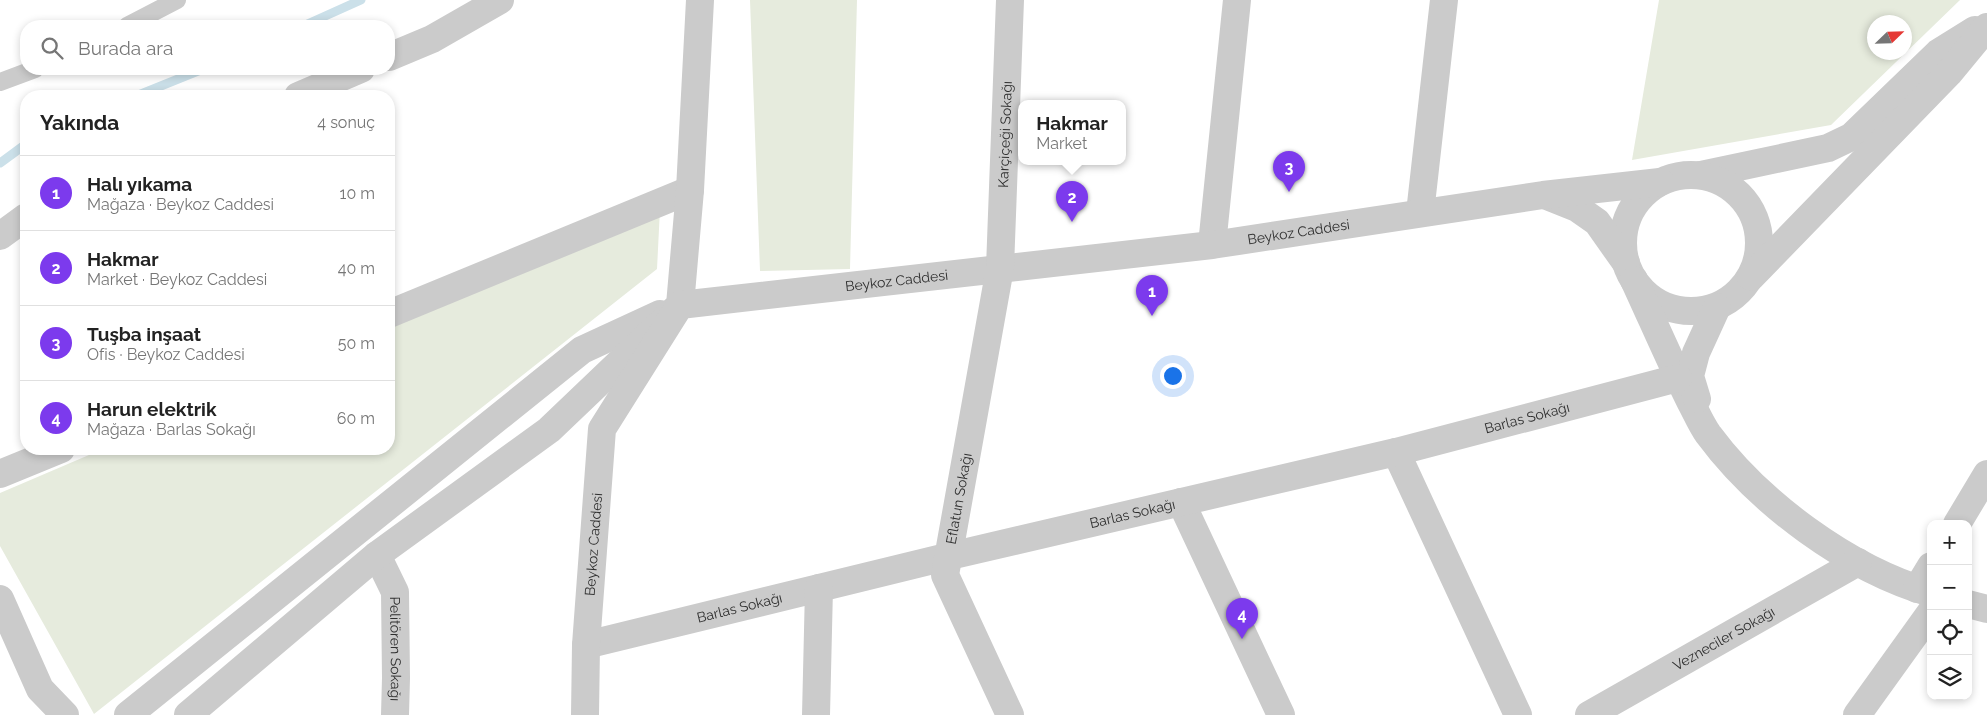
<!DOCTYPE html>
<html lang="tr">
<head>
<meta charset="utf-8">
<style>
  body { margin:0; font-family:Raleway,sans-serif; background:#f2f2f2; color:#222 }
  .controls { position:absolute; right:15px; bottom:15px; display:grid; overflow:hidden; border-radius:10px; box-shadow:0 2px 8px #0003 }
  .controls button { width:45px; height:45px; display:grid; place-items:center; padding:0; border:0; border-bottom:1px solid #e0e0e0; background:#fff; color:#222; font:25px sans-serif }
  .compass { position:absolute; left:1867px; top:15px; width:45px; height:45px; border-radius:50%; background:#fff; box-shadow:0 2px 8px #0003; rotate:67deg }
  .you { position:absolute; left:1172px; top:375px; width:18px; height:18px; margin:-12px; border:4px solid #fff; border-radius:50%; background:#1a73e8; box-shadow:0 0 0 8px #1a73e833 }
  .badge { display:grid; place-items:center; width:32px; height:32px; border-radius:50%; background:#7c3aed; color:#fff; font-size:16px; font-weight:700 }
  .pin { position:absolute; translate:-50% -41px; filter:drop-shadow(0 1px 2px #0008) }
  .pin::after { content:''; position:absolute; top:26px; width:18px; height:15px; background:inherit; clip-path:polygon(0 0,100% 0,50% 100%) }
  .popup { position:absolute; left:1018px; top:100px; width:108px; height:65px; box-sizing:border-box; display:grid; place-content:center; border-radius:10px; background:#fff; filter:drop-shadow(0 1px 4px #0005); font-size:16px; white-space:nowrap; color:#767676 }
  .popup b { font-size:19px; color:#222 }
  .popup::after { content:''; position:absolute; left:50%; top:100%; margin-left:-10px; border:10px solid transparent; border-top-color:#fff }
  .list { margin:0; padding:0; list-style:none }
  h2 { display:flex; justify-content:space-between; align-items:center; height:65px; margin:0; padding:0 20px; font-size:21px }
  h2 small { font-size:16px; font-weight:400; color:#767676 }
  .list li { display:grid; grid-template-columns:32px 1fr auto; gap:15px; align-items:center; box-sizing:border-box; height:75px; padding:0 20px; border-top:1px solid #e0e0e0 }
  .list b { display:block; font-size:19px; white-space:nowrap }
  .list p { margin:0; font-size:16px; white-space:nowrap; color:#767676 }
  .list em { font-size:16px; font-style:normal; color:#767676 }
  .icon { flex:none; width:28px; height:28px; fill:none; stroke:currentColor; stroke-width:2; stroke-linecap:round; stroke-linejoin:round }
  .map { position:relative; flex:none; width:1987px; height:715px; overflow:hidden }
  .search { position:absolute; background:#fff; box-shadow:0 2px 8px #0003; left:20px; top:20px; width:375px; height:55px; display:flex; align-items:center; gap:12px; box-sizing:border-box; padding:0 18px; border-radius:20px; color:#767676; font-size:19px }
  .panel { position:absolute; background:#fff; box-shadow:0 2px 8px #0003; left:20px; top:90px; width:375px; height:365px; border-radius:20px }
  .map>svg:first-child { display:block }
  .grass { fill:#e6ebdd; fill-rule:evenodd }
  .lines { fill:none; stroke-linecap:round; stroke-linejoin:round }
  .stream { stroke:#cbe0e9; stroke-width:9 }
  .service { stroke:#cbcbcb; stroke-width:18 }
  .minor { stroke:#cbcbcb; stroke-width:28 }
  .labels { text-anchor:middle; dominant-baseline:central; stroke-width:5; stroke-linejoin:round; paint-order:stroke }
  .street-label { font-size:14px; fill:#2e2e2e; stroke:#fff }
</style>
</head>
<body>
<div class="map">
<svg width="1987" height="715" viewBox="0 0 1987 715">
  <rect width="100%" height="100%" fill="#fff"/>
  <path class="grass" d="M750,0h107l-7,269 -90,2z
    M1659,0h301l-129,125 -199,35zM1874,22h30v30h-30z
    M660,209l-3,60 -563,445 -94,-168v-53l103,-44h286v-123z"/>
  <g class="lines">
    <path class="stream" d="M303,26l58,-26
      M136,96l67,-27
      M0,163l26,-19"/>
    <path class="service" d="M127,26l50,-26
      M0,82l35,-13"/>
    <g class="minor">
      <path d="M389,57l43,-18 68,-39"/>
      <path d="M298,96l63,-27"/>
      <path d="M1701,175l127,-27 23,-11 87,-84 37,-23"/>
      <circle cx="1691" cy="243" r="68"/>
      <path d="M1547,196l30,12 20,14 29,41"/>
      <path d="M1420,213l24,-213"/>
      <path d="M0,236l26,-19"/>
      <path d="M1212,245l25,-245"/>
      <path d="M1751,277l198,-204 38,-46"/>
      <path d="M1634,280c19,41 36,81 56,121 6,11 11,23 18,33 51,69 140,135 223,159"/>
      <path d="M389,314l301,-124"/>
      <path d="M1697,399l-7,-23 6,-23 21,-46"/>
      <path d="M1396,452l122,263"/>
      <path d="M0,474l61,-25"/>
      <path d="M1181,502l100,213"/>
      <path d="M1957,524l30,-50"/>
      <path id="s1" d="M377,555l18,37 1,86 -1,37"/>
      <path d="M1917,589l14,-23"/>
      <path d="M0,599l40,90 25,26"/>
      <path d="M1968,604l19,5"/>
      <path id="s2" d="M586,645l364,-89 446,-104 282,-74"/>
      <path d="M128,715l454,-365 78,-36"/>
      <path d="M188,715l189,-160 172,-125 131,-125 10,-115 10,-190"/>
      <path id="s3" d="M585,715l1,-70 16,-216 78,-124 532,-60 331,-50 117,-13"/>
      <path d="M816,715l3,-127"/>
      <path id="s4" d="M1010,715l-65,-140 55,-307 10,-268"/>
      <path id="s5" d="M1589,715l269,-153"/>
      <path d="M1857,715l74,-103"/>
    </g>
  </g>
  <g class="labels">
    <g class="street-label">
      <text stroke="none"><textPath href="#s4" startOffset="600">Karçiçeği Sokağı</textPath></text>
      <text stroke="none"><textPath href="#s3" startOffset="1056">Beykoz Caddesi</textPath></text>
      <text stroke="none"><textPath href="#s3" startOffset="651">Beykoz Caddesi</textPath></text>
      <text stroke="none"><textPath href="#s2" startOffset="968">Barlas Sokağı</textPath></text>
      <text stroke="none"><textPath href="#s4" startOffset="232">Eflatun Sokağı</textPath></text>
      <text stroke="none"><textPath href="#s2" startOffset="562">Barlas Sokağı</textPath></text>
      <text stroke="none"><textPath href="#s3" startOffset="171">Beykoz Caddesi</textPath></text>
      <text stroke="none"><textPath href="#s2" startOffset="158">Barlas Sokağı</textPath></text>
      <text stroke="none"><textPath href="#s5" startOffset="155">Vezneciler Sokağı</textPath></text>
      <text stroke="none"><textPath href="#s1" startOffset="98">Pelitören Sokağı</textPath></text>
    </g>
  </g>
</svg>
<div class="controls">
<button>+</button>
<button>−</button>
<button><svg class="icon" aria-label="locate" viewBox="0 0 24 24"><circle cx="12" cy="12" r="6"/><path d="M12 2v4M12 18v4M2 12h4M18 12h4"/></svg></button>
<button><svg class="icon" aria-label="layers" viewBox="0 0 24 24"><path d="M12 4l9 5-9 5-9-5zM3 14l9 5 9-5"/></svg></button>
</div>
<svg class="compass" viewBox="-18 -18 36 36"><path d="M0-13l5 13h-10z" fill="#e53935"/><path d="M0 13l5-13h-10z" fill="#767676"/></svg>
<div class="you"></div>
<div class="pin badge" style="left:1152px;top:316px">1</div>
<div class="pin badge" style="left:1072px;top:222px">2</div>
<div class="popup"><b>Hakmar</b>Market</div>
<div class="pin badge" style="left:1289px;top:192px">3</div>
<div class="pin badge" style="left:1242px;top:639px">4</div>
<div class="search"><svg class="icon" aria-label="search" viewBox="0 0 24 24"><circle cx="10" cy="10" r="6"/><path d="M15 15l6 6"/></svg>Burada ara</div>
<section class="panel">
<h2>Yakında<small>4 sonuç</small></h2>
<ul class="list">
<li><span class="badge">1</span><div><b>Halı yıkama</b><p>Mağaza · Beykoz Caddesi</p></div><em>10 m</em></li>
<li><span class="badge">2</span><div><b>Hakmar</b><p>Market · Beykoz Caddesi</p></div><em>40 m</em></li>
<li><span class="badge">3</span><div><b>Tuşba inşaat</b><p>Ofis · Beykoz Caddesi</p></div><em>50 m</em></li>
<li><span class="badge">4</span><div><b>Harun elektrik</b><p>Mağaza · Barlas Sokağı</p></div><em>60 m</em></li>
</ul>
</section>
</div>
</body>
</html>
